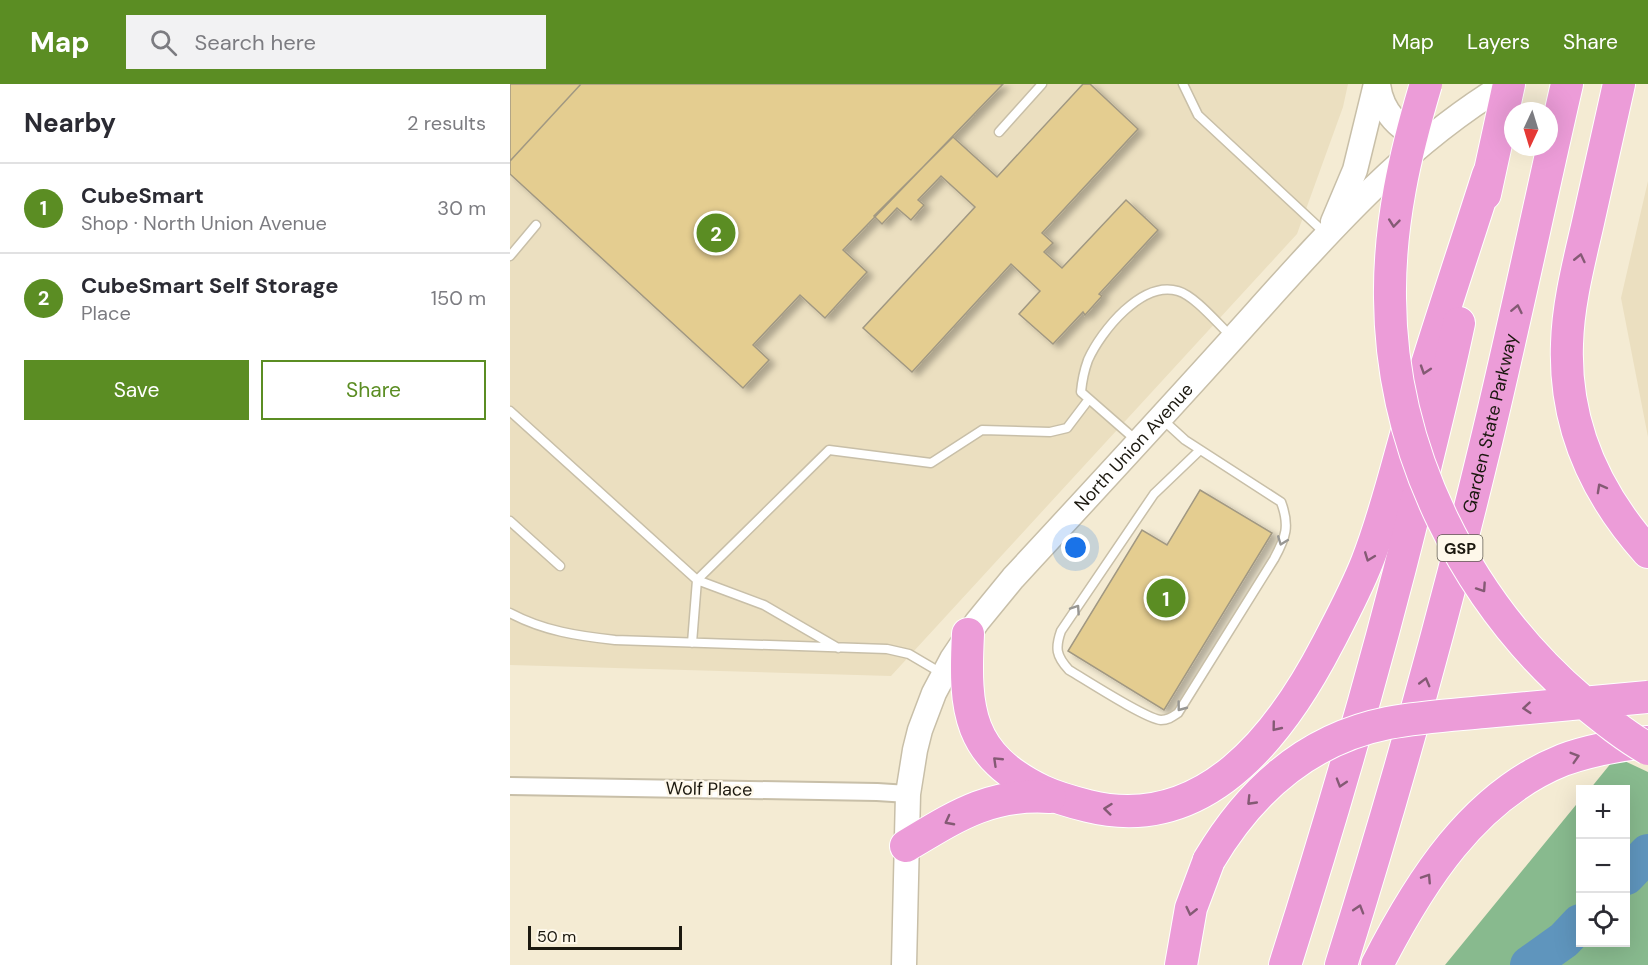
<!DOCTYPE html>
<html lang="en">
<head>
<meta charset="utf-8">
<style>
  body { margin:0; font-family:"DM Sans",sans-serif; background:#f2f2f3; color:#2b2b33 }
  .controls { position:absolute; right:18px; bottom:18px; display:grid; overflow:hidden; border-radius:0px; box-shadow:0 6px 24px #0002 }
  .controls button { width:54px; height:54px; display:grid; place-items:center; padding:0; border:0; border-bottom:2px solid #e1e1e2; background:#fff; color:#2b2b33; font:30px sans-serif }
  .compass { position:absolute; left:994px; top:18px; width:54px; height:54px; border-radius:50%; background:#fff; box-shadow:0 6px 24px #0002; rotate:184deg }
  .scale { position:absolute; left:18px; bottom:15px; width:154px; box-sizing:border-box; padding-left:6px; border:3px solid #1b180f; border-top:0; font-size:16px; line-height:21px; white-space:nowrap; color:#1b180f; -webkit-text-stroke:4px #fef8ea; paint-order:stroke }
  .you { position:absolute; left:566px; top:464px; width:21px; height:21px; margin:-15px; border:4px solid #fff; border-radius:50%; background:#1a73e8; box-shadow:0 0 0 9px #1a73e833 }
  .badge { display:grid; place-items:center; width:39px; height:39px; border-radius:50%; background:#5b8d23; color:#fff; font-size:20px; font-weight:700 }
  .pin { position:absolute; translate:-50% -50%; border:3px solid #fff; box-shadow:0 2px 6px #0006 }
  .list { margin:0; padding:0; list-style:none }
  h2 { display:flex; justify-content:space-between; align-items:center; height:78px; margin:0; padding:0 24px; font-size:26px }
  h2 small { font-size:20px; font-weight:400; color:#7c7c81 }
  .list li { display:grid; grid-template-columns:39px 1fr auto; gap:18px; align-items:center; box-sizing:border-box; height:90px; padding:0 24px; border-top:2px solid #e1e1e2 }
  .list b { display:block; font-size:22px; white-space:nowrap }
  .list p { margin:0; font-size:20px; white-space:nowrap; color:#7c7c81 }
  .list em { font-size:20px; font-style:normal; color:#7c7c81 }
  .actions { display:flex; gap:12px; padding:18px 24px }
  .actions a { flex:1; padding:14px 0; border:2px solid #5b8d23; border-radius:0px; text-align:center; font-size:21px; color:#5b8d23 }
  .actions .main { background:#5b8d23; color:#fff }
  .icon { flex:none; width:33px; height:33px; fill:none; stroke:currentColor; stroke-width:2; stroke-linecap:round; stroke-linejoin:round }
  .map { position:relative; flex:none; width:1138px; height:881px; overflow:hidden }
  header { display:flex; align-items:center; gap:36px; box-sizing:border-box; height:84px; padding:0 30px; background:#5b8d23; color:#fff }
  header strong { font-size:28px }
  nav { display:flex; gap:33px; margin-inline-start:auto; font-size:21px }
  .search { width:420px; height:54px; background:#f2f2f3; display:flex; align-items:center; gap:15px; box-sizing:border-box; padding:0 21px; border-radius:0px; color:#7c7c81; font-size:22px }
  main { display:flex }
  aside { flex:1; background:#fff }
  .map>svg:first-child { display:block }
  .built { fill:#ebdfc0 }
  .forest { fill:#88ba8e }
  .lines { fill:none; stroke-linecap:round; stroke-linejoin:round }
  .river { stroke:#5f95bd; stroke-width:38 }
  .building { fill:#e4cd90; stroke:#a19882; stroke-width:1.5; filter:url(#shadow) }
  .lane-casing { stroke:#c8bfa8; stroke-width:11 }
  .street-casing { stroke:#c8bfa8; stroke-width:20 }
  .secondary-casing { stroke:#c8bfa8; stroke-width:27 }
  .highway-casing { stroke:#fff; stroke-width:34 }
  .lane { stroke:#fff; stroke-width:8 }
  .street { stroke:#fff; stroke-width:16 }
  .secondary { stroke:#fff; stroke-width:24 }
  .highway { stroke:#ec9cd8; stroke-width:32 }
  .highway-bridge-casing { stroke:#fff; stroke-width:34; stroke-linecap:butt }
  .highway-bridge { stroke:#ec9cd8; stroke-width:32 }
  .oneway { stroke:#845a74 }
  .oneway2 { stroke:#989793 }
  .labels { text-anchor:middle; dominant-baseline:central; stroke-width:4.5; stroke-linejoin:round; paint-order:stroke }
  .shield { fill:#fef8ea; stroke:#5f5b51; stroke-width:1.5 }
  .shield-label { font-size:16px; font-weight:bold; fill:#1b180f }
  .street-label { font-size:18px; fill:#1b180f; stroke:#fef8ea }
</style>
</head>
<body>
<header>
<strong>Map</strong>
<div class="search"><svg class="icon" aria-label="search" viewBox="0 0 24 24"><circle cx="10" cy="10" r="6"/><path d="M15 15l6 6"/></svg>Search here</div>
<nav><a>Map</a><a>Layers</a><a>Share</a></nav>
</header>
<main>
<aside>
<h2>Nearby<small>2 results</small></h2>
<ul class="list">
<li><span class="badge">1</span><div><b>CubeSmart</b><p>Shop · North Union Avenue</p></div><em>30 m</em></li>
<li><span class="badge">2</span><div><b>CubeSmart Self Storage</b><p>Place</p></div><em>150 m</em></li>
</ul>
<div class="actions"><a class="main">Save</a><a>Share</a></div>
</aside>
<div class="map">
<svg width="1138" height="881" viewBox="0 0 1138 881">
  <defs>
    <filter id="shadow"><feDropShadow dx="6" dy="4" stdDeviation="3" flood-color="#0004"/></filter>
  </defs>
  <rect width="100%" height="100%" fill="#f4ebd3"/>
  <path class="built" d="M0,0h838l-5,23 -46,127 -406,442 -381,-11z
    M1138,97v256l-27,-139z"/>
  <path class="forest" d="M1106,673l32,15v193h-203l135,-165v142h46v-152l-36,-1z"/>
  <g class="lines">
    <path class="river" d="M1116,792l22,-23
      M1019,881l35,-25 16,-17"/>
  </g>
  <path class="building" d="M0,0h71l-71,77z
    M71,0h422l-160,166 24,22 -42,46 -25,-23 -47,50 16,15 -26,28 -233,-214v-13z
    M573,0h7l48,45 -96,104 11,10 -9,9 18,16 64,-68 32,30 -59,64 3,2 -17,19 -2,-3 -30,32 -34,-30 21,-23 -29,-27 -99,108 -49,-44 112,-121 -34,-31 -23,24 6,5 -13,15 -14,-12 -15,16 -8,-8 79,-79 44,40z
    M690,406l72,43 -108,177 -96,-59 74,-121 25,15z"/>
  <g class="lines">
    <g class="lane-casing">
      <path id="lane" d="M673,0l15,31 128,119
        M489,48l43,-48
        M0,172l26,-31
        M0,327l187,169 -5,63
        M652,335l23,21 96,62c9,24 5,35 -7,57l-96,154c-6,4 -10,7 -17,7 -15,-1 -75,-40 -92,-50 -13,-14 -14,-22 -8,-39l93,-137 46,-44
        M627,357l-56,-49c1,-11 3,-21 7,-32 13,-29 54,-80 90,-69 17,5 39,32 53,45
        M0,437l50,45
        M0,529c34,18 68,23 105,27l272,9 22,5 34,20
        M328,564l-74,-43 -67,-25 132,-130 102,13 51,-33 68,2 17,-4 22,-29"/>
    </g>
    <g class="street-casing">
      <path id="street" d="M0,702l367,6 31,2"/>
    </g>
    <g class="secondary-casing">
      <g id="secondary">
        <path d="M868,0c3,27 22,49 49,54"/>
        <path d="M823,138l22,-52 21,-86"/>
        <path id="s1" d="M394,881l4,-171 7,-44 5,-20 14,-37 18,-34 25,-37 36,-44c74,-80 148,-160 221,-241 83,-92 165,-189 272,-253"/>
      </g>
    </g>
    <g class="highway-casing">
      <g id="highway">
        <path d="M1109,0c-11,48 -21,95 -32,143 -9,39 -19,78 -20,117 -3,81 28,149 81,208"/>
        <path d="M975,110l24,-110"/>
        <path d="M458,550c-4,77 0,121 74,157 15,7 30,11 46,15 117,29 193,-72 240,-163 14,-27 28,-53 39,-81 22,-56 34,-115 52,-172 22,-72 46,-143 69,-215"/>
        <path d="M396,762c50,-30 84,-53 144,-49"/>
        <path d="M671,881l10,-57 18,-48"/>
        <path d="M775,881c48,-151 92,-303 130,-456 15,-62 31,-124 44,-186"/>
        <path id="s2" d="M831,881c52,-166 99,-333 140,-502 31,-126 57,-253 86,-379"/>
        <path d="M867,881c42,-82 96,-169 186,-205 28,-10 56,-15 85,-18"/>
      </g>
    </g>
    <use href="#lane" class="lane"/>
    <use href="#street" class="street"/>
    <use href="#secondary" class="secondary"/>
    <use href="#highway" class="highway"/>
    <g class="highway-bridge-casing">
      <path id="highway-bridge" d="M916,0c-21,70 -37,140 -36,214 1,154 76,304 192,403 21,17 43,35 66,48
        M699,776c41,-69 98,-121 179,-137 32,-6 64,-8 96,-11 55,-5 109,-10 164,-15"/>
    </g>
    <use href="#highway-bridge" class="highway-bridge"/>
  </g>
  <defs><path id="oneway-chevron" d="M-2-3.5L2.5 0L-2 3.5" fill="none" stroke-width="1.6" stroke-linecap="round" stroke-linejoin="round" transform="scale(1.5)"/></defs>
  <g class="oneway">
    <use href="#oneway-chevron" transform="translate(884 139) rotate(96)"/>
    <use href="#oneway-chevron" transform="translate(1070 174) rotate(-77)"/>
    <use href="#oneway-chevron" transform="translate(1007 225) rotate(-78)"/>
    <use href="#oneway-chevron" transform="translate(915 286) rotate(108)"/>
    <use href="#oneway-chevron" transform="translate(1091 404) rotate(-119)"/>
    <use href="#oneway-chevron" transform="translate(859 473) rotate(111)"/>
    <use href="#oneway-chevron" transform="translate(972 504) rotate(56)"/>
    <use href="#oneway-chevron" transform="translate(915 598) rotate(-75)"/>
    <use href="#oneway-chevron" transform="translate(1017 624) rotate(175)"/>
    <use href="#oneway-chevron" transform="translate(766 643) rotate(129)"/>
    <use href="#oneway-chevron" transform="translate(1065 673) rotate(-17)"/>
    <use href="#oneway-chevron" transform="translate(487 677) rotate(-136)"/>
    <use href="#oneway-chevron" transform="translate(831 699) rotate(107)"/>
    <use href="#oneway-chevron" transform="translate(741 717) rotate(134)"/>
    <use href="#oneway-chevron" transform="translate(598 725) rotate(-174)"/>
    <use href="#oneway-chevron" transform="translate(439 737) rotate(152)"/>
    <use href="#oneway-chevron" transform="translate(917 794) rotate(-57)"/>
    <use href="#oneway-chevron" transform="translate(849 825) rotate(-73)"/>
    <use href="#oneway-chevron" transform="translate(681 827) rotate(103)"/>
  </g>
  <g class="oneway2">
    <use href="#oneway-chevron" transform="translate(772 457) rotate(111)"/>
    <use href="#oneway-chevron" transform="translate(566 525) rotate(-56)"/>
    <use href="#oneway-chevron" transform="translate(671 623) rotate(127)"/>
  </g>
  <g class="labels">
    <rect class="shield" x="927.5" y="451" width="45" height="26" rx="4.5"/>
    <g class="shield-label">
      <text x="950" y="464">GSP</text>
    </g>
    <g class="street-label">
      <text stroke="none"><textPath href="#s2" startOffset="562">Garden State Parkway</textPath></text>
      <text stroke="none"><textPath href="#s1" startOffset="594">North Union Avenue</textPath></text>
      <text transform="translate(199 705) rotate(1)">Wolf Place</text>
    </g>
  </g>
</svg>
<div class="controls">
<button>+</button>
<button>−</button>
<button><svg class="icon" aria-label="locate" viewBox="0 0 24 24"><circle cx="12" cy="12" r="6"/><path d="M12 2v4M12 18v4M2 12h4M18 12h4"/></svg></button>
</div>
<svg class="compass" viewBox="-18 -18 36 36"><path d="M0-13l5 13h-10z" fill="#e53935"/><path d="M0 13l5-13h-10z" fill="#7c7c81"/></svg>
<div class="scale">50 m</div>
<div class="you"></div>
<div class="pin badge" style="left:656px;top:514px">1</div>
<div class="pin badge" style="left:206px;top:149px">2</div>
</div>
</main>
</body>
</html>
